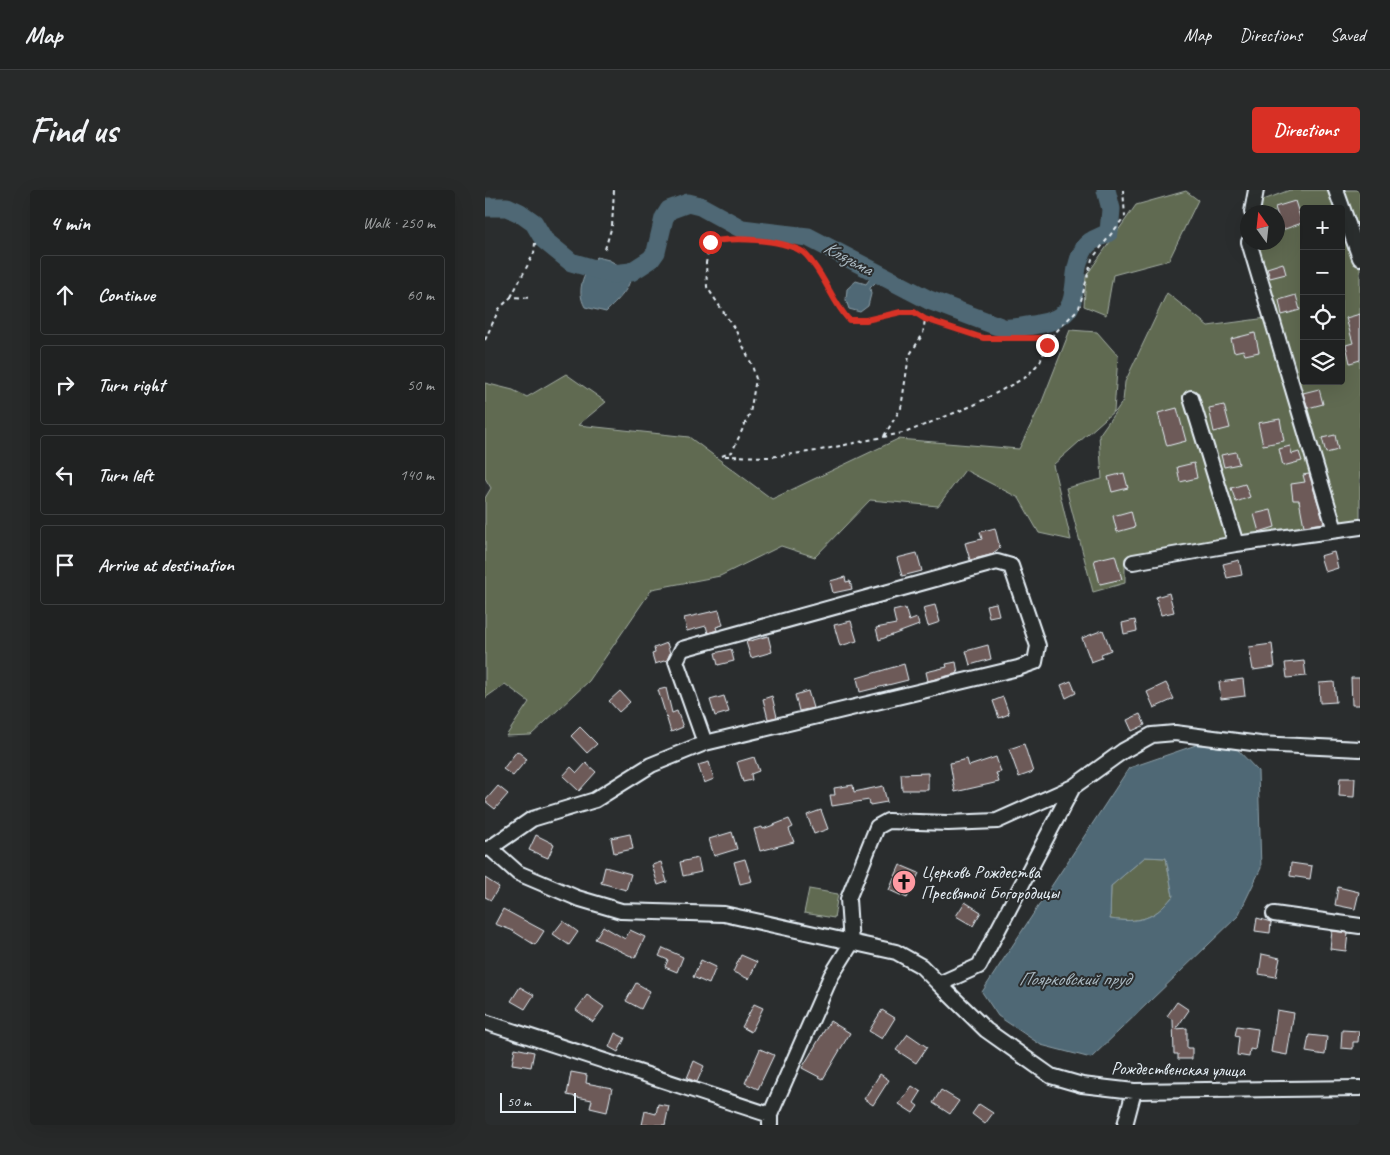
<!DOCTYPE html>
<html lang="en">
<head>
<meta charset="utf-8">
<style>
  body { margin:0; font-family:Caveat,sans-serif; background:#282a2a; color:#f1f3f6 }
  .controls { position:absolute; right:15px; top:15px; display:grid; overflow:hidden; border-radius:5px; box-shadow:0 5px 20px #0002 }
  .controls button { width:45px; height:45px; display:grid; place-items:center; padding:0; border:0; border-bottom:1px solid #3d3f40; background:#202222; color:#f1f3f6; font:25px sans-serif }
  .compass { position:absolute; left:755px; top:15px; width:45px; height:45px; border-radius:50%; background:#202222; box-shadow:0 5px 20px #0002; rotate:345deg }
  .scale { position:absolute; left:15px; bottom:12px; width:76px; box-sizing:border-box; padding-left:5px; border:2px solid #e8f1f8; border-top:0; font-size:14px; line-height:18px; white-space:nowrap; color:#e8f1f8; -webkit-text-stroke:4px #2a2d2e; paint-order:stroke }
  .stop { position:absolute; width:15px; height:15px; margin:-11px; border:4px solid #d93025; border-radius:50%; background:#fff }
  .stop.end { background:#d93025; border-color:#fff; box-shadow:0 1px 5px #0008 }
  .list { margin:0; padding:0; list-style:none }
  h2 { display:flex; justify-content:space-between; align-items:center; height:65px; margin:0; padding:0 20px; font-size:21px }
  h2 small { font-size:16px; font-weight:400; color:#a2a4a5 }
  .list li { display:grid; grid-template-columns:32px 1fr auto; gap:15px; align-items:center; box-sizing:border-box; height:80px; margin:0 10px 10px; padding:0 10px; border:1px solid #3d3f40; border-radius:5px }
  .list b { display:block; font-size:19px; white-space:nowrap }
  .list em { font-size:16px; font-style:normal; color:#a2a4a5 }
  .icon { flex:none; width:28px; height:28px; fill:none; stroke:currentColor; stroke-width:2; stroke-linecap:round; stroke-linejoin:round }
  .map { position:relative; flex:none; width:875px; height:935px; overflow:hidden; border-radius:5px }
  header { display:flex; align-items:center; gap:30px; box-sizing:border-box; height:70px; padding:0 25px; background:#202222; border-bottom:1px solid #3d3f40 }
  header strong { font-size:24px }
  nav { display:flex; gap:28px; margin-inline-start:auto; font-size:18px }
  .intro { display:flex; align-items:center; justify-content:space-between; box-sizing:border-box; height:120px; padding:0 30px }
  h1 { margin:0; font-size:35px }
  .button { padding:12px 22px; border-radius:5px; background:#d93025; color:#fff; font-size:18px; font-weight:700 }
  main { display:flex; gap:30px; padding:0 30px }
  aside { flex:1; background:#202222; border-radius:5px; box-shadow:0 5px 20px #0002 }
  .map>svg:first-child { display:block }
  .green { fill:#606a51; stroke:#a4aea4; fill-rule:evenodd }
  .water { fill:#4f6874; stroke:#8c9fa9; fill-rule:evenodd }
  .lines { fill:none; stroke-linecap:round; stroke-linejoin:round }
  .river { stroke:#4f6874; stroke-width:19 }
  .building { fill:#6d5a58; stroke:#e8f1f8 }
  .minor-casing { stroke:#e8f1f8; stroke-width:18 }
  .path { stroke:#e8f1f8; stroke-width:2; stroke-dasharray:4 4; stroke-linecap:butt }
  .minor { stroke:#2a2d2e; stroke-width:14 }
  .route { stroke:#d93025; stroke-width:6 }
  .labels { text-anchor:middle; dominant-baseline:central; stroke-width:4; stroke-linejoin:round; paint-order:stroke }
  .poi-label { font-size:18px; fill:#e8f1f8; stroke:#2a2d2e; text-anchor:start }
  .street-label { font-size:18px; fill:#e8f1f8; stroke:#2a2d2e }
  .water-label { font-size:19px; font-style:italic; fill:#abbac3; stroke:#2a2d2e }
</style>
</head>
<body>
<header>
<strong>Map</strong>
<nav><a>Map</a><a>Directions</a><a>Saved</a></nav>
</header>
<div class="intro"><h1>Find us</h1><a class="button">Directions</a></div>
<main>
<aside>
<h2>4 min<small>Walk · 250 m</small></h2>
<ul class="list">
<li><svg class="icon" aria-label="ahead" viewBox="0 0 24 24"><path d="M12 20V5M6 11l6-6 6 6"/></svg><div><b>Continue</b></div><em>60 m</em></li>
<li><svg class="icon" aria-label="right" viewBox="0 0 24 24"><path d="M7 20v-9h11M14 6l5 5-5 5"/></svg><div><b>Turn right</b></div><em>50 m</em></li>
<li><svg class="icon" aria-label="left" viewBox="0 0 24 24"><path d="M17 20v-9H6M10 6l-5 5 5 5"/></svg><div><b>Turn left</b></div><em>140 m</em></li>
<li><svg class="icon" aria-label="arrive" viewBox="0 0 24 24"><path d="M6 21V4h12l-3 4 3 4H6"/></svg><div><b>Arrive at destination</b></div></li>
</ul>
</aside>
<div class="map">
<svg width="875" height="935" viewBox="0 0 875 935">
  <rect width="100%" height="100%" fill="#2a2d2e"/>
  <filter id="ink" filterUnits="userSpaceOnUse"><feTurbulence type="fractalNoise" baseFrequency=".02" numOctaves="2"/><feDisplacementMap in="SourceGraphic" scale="10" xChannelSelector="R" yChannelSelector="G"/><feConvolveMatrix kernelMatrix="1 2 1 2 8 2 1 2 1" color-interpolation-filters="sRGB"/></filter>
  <g filter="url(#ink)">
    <path class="green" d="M805,0h70v333l-235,35v25l-32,9 -27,-104 36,-9 -3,-44 24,-34 2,-19 42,-89 41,33 66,-9 -17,-74 20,-1v-30h-20l1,-10zM819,19h37v172h-37z
      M701,1l12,9 -29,60 -56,15 -7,40 -22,-9 2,-30 50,-71z
      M585,140l27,2 21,24 -4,55 -61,54 18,75 -32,-7 -20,-35 -54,-28 -27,36 -68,-6 -55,57 -34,-11 -61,30 -68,13 -63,92 -58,54 -25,1 23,-34 -24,-18 -20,14v-200l6,-10 -6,-10v-95l28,7 14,7 39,-23 40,28 -28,23 111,12 83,62 126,-60 121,10 22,-45z
      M660,667l21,1 7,38c-19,24 -34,27 -63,23l1,-33z
      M324,699l29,5 -4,24 -30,-5z"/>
    <path class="water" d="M112,67l12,3 22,12c1,16 -14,29 -25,40l-21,-5c-10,-18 0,-36 12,-50z
      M390,82l7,4 -12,12 1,6 -3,12 -8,6 -11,-3 -3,-9 1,-11 9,-8 10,3z
      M711,555l40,3 22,23 3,97 -23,48 -147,142 -50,-13 -43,-29 -16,-24 147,-224zM660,667l21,1 7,38c-19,24 -34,27 -63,23l1,-33z"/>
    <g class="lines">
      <path class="river" d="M0,17h22l13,6 14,10 10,17 27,22 41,12 19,-2 20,-13 5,-7 8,-34 5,-8 19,-7 12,3 42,23 66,8 121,63 74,28c12,1 24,-2 35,-4 52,-8 27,-43 46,-75 5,-10 17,-11 25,-17l2,-23 -5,-19"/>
    </g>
    <path class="building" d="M810,11l7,22 -20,7 -7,-23z
      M798,73l3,11 -16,4 -3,-10z
      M811,105l4,15 -18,5 -3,-15z
      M875,124v46l-10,3 -4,-18 7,-2 -7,-25z
      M770,143l4,19 -14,3 -2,-5 -9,2 -3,-13z
      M834,199l4,15 -15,4 -5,-15z
      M739,215l6,23 -16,4 -5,-24z
      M692,218l9,33 -19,5 -9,-33z
      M795,229l4,22 -21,4 -5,-22z
      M850,245l3,15 -12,3 -4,-15z
      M805,256l2,8 7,-2 3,9 -19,5 -4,-17z
      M751,262l3,12 -15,3 -3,-12z
      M709,273l3,15 -17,4 -3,-15z
      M639,283l4,15 -16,4 -4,-15z
      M824,284l15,49 -20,3 -5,-26h-6l-2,-16 14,-2 -2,-7z
      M760,294l5,13 -14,5 -5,-14z
      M786,320l4,17 -16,5 -5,-18z
      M646,321l4,16 -18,5 -4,-16z
      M510,338l5,20 -10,7 -20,5 -5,-17 17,-4 -2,-7z
      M849,362l4,16 -13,4 -5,-16z
      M432,363l5,18 -20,5 -5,-18z
      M630,365l7,24 -22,5 -6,-24z
      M754,370l3,15 -15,3 -4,-14z
      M360,387l1,5 4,-1 2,8 -19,4 -3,-12z
      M684,403l5,19 -13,3 -5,-18z
      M511,413l3,12 -10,2 -3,-12z
      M450,415l5,17 -12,4 -5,-18z
      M420,418l4,13 8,-3 2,7 -40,15 -3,-12 20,-4 -3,-13z
      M234,420l4,15 -7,2 1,3 -9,3 -2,-7 -19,5 -3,-13z
      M650,430l2,11 -13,3 -2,-11z
      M366,431l6,20 -17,5 -6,-21z
      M618,440l8,20 -10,4 1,4 -11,4 -9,-24z
      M283,446l4,16 -21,6 -5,-16z
      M182,453l3,10 -3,7 -12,4 -3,-10 3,-1 -1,-5z
      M787,454l3,23 -22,3 -4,-23z
      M503,455l3,14 -21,6 -4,-14z
      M246,459l3,12 -16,4 -3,-12z
      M819,471l2,15 -19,2 -2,-15z
      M471,472l2,11 -30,8 -2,-9 21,-5 -1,-3z
      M419,474l4,16 -48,12 -3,-14z
      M866,488h9v27h-8z
      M758,489l2,17 -24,3 -2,-17z
      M586,491l5,12 -10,5 -5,-13z
      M849,492l2,20 -16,1 -1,-20z
      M681,493l8,16 -20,9 -7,-16z
      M181,498l6,25 5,-2 6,16 -12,5 -13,-42z
      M135,501l10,11 -11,10 -10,-11z
      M323,501l5,17 -14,3 -4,-16z
      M239,506l5,16 -14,4 -5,-16z
      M287,506l5,21 -9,2 -5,-20z
      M518,507l6,17 -10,4 -6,-17z
      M655,524l5,11 -13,6 -5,-11z
      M95,537l17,17 -10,9 -16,-17z
      M539,554l9,28 -14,5 -10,-28z
      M32,561l10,8 -14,17 -10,-7z
      M269,567l5,14 -8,3 1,6 -9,2 -6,-20z
      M511,567l5,15 -5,1 3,9 -44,10 -5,-29 17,-4 2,7z
      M224,572l5,17 -10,4 -6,-18z
      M101,573l10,9 -17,19 -16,-15 8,-9 6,6z
      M443,583v17h-26l-1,-16z
      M855,588h15l-1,19 -15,-1z
      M368,595l1,7 29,-6 4,16 -17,3 -1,-5 -37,6 -2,-11h5l-1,-7z
      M13,596l10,8 -13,15 -10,-8z
      M336,620l7,19 -14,5 -7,-19z
      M304,629l4,8 -4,2 5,13 -34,9 -6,-22 8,-2 1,2z
      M247,642l5,17 -23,7 -5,-17z
      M145,644l3,15 -19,4 -3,-15z
      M51,645l18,9 -6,14 -19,-8z
      M213,668l3,14 -18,4 -3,-14z
      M260,669l7,22 -12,3 -6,-22z
      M176,672l6,20 -9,3 -6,-20z
      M806,673l21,3 -2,13 -20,-3z
      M415,675l19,8 -12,25 -18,-8z
      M120,677l26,7 -5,16 -25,-7z
      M0,688l14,9 -8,13 -6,-3z
      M853,697l21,5 -4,17 -20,-4z
      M480,712l16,10 -8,14 -17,-10z
      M18,719l41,22 -9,14 -24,-15 -16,-6z
      M772,728l14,4 -1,11 -15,-2z
      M78,731l15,11 -9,13 -16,-11z
      M118,736l22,13 5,-9 15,7 -10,21 -40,-19z
      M847,741l16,2 -2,18 -16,-2z
      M178,758l20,9 -6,15 -12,-5 3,-7 -9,-4z
      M777,764l18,4 -4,19 -17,-3z
      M256,765l16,7 -8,17 -16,-7z
      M216,770l15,7 -7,17 -16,-7z
      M151,793l14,8 -9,18 -15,-8z
      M35,797l14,8 -9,14 -14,-8z
      M102,805l17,12 -11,15 -17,-12z
      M692,812l12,8 -13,19 11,-1v20h5v11h-14v-5h-4l-1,-34 -6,-4z
      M269,814l9,4 -12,24 -9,-5z
      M397,820l13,8 -13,21 -13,-8z
      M792,820l17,3 -7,42 -16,-3z
      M345,831l20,12 -27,46 -21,-11z
      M752,836l21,3 -3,21 -5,-1 -1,8 -12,-2 2,-18 -4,-1z
      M857,840l17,1 -1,11h-5v7l-12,-1z
      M130,843l10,5 -7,14 -9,-5z
      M423,844l19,13 -11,16 -20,-13z
      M824,845l18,2 -2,18 -19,-3z
      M30,858l19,4 -3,15 -19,-3z
      M275,859l14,6 -16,34 -13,-6z
      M209,871l10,5 -7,16 -10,-4z
      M86,882l16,3 -1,8 26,5 -5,24 -17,-4 2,-8 -25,-5z
      M395,884l9,6 -16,25 -9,-6z
      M427,896l9,6 -7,11 4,3 -5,7 -14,-9z
      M456,900l18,11 -9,13 -17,-11z
      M173,914l11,2 -4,19h-23l3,-14 11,3z
      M494,914l14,9 -8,11 -13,-10z"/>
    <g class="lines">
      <g class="minor-casing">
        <path id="minor" d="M851,0l24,68
          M767,22l4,-22
          M764,52l86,288
          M706,208l45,146
          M648,372l103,-18 124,-17
          M5,658l42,-29 63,-19 56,-35 54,-22 313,-75 17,-6 3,-16 -27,-80 -14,-4 -315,87 -6,12 29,82
          M0,659l5,-1 28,25 59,25 44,13 103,3 172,38 25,14 18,18 40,-18 94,-179 50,-36 29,-16 23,-2 85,11 100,5
          M789,724l86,12
          M454,794l47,46 65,46 31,9 52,6 226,-3
          M0,832l285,93
          M285,935v-10l61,-139 20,-32 -3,-45 29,-72 11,-6 60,2 49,-2 76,-34
          M640,935l9,-34"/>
      </g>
      <path class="path" d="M120,59l7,-23 2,-36
        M26,107l23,-44 1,-10
        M0,150l14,-31 12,-12 21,1
        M399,246l17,-28 8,-52 14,-22 2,-15
        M237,266l10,-4 18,-39 6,-34 -4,-14 -16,-34 -29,-44 -1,-24 4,-21c24,-5 69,-3 91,9 5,2 10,10 13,14 13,17 20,39 35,55h17l35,-8h13l11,7 59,19h66l29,-30 13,-49 33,-43 -2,-26
        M240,266l45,1 46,-6 91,-19 67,-27 52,-28 14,-15 10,-24"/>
      <use href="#minor" class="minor"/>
    </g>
  </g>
  <g class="lines" filter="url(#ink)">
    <path class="route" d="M225,52c24,-5 69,-3 91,9 5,2 10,10 13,14 13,17 20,39 35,55h17l35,-8h13l11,7 58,19h67l-3,7"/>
  </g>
  <defs>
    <g id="church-disc" transform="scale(1.25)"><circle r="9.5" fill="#ff9aa2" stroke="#2a2d2e"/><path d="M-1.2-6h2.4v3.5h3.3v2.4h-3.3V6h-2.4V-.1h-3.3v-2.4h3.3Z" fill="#111"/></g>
  </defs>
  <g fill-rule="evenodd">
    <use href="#church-disc" x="419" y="692"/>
  </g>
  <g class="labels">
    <g class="poi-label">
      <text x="436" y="682">Церковь Рождества<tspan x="436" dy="21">Пресвятой Богородицы</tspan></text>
    </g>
    <g class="street-label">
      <text transform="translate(693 879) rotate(1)">Рождественская улица</text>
    </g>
    <g class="water-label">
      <text transform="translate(363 68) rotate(28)">Клязьма</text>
      <text x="589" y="789">Поярковский пруд</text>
    </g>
  </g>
</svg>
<div class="controls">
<button>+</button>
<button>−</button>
<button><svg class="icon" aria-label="locate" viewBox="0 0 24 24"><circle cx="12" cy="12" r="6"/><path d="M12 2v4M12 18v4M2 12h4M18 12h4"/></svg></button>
<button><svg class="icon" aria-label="layers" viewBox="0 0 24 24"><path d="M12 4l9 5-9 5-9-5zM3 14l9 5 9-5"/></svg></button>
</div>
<svg class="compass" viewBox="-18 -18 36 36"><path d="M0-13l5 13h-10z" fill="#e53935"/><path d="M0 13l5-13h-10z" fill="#a2a4a5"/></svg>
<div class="scale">50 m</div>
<div class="stop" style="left:225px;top:52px"></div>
<div class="stop end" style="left:562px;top:155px"></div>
</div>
</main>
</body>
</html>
